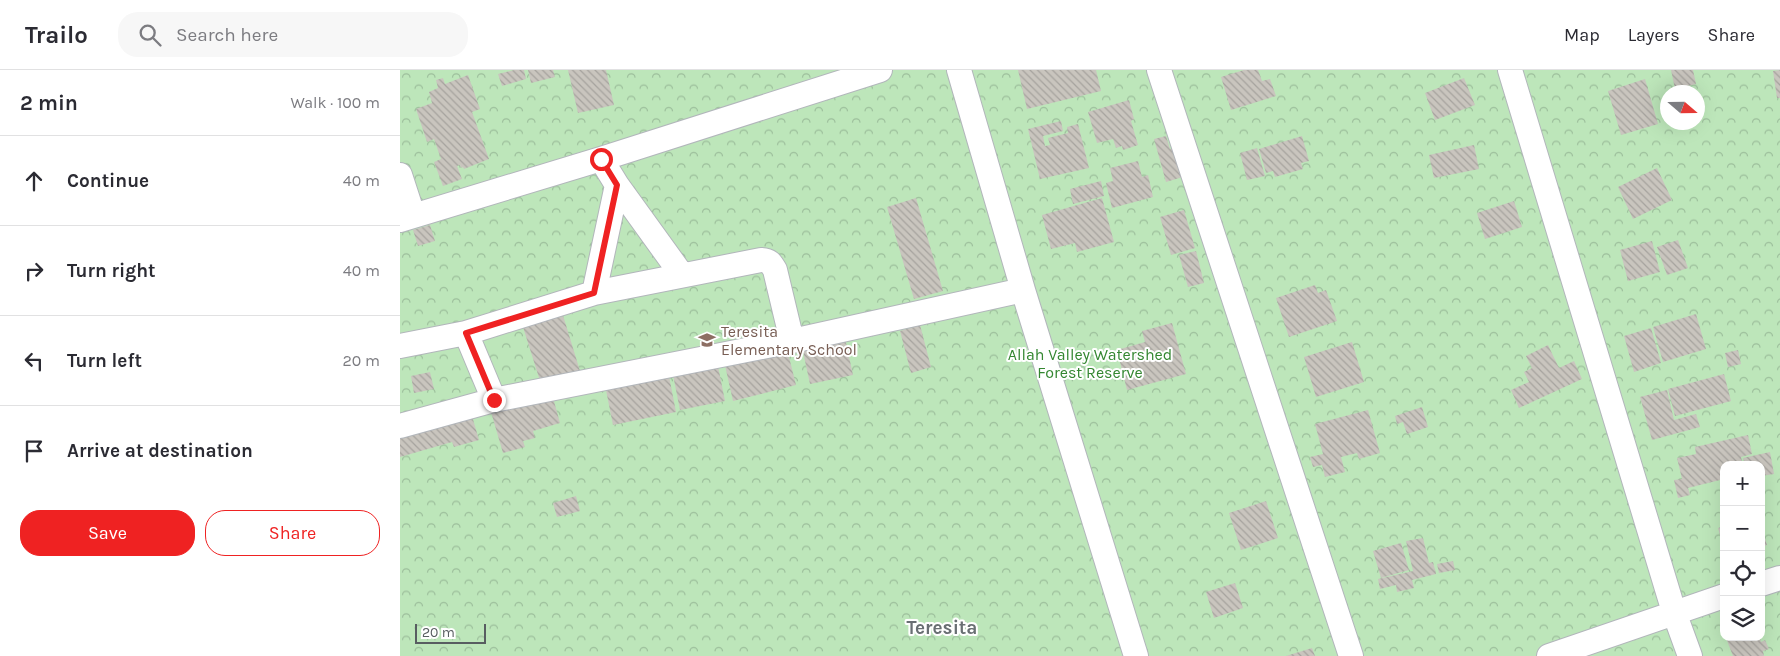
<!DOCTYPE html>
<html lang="en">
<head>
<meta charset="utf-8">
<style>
  body { margin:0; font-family:Karla,sans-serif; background:#f7f7f7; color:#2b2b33 }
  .controls { position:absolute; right:15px; bottom:15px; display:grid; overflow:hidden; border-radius:10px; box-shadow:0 5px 20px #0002 }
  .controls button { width:45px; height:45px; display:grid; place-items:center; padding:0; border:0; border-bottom:1px solid #e1e1e2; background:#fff; color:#2b2b33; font:25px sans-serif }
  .compass { position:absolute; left:1260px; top:15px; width:45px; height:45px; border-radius:50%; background:#fff; box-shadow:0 5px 20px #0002; rotate:110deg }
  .scale { position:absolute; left:15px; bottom:12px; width:71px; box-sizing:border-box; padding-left:5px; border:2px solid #585d61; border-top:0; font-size:14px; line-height:18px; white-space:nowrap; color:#585d61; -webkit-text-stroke:4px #fff; paint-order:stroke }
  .stop { position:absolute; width:15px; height:15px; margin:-11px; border:4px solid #ef2222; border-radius:50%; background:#fff }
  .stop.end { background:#ef2222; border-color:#fff; box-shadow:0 1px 5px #0008 }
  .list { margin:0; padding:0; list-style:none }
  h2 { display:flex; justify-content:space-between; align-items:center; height:65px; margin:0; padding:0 20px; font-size:21px }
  h2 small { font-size:16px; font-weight:400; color:#7c7c81 }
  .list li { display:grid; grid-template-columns:32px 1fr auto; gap:15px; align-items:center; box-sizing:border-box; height:90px; padding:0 20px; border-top:1px solid #e1e1e2 }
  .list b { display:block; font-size:19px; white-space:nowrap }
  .list em { font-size:16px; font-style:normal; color:#7c7c81 }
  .actions { display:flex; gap:10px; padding:15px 20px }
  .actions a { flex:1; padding:11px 0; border:1px solid #ef2222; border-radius:20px; text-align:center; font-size:18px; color:#ef2222 }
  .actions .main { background:#ef2222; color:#fff }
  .icon { flex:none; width:28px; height:28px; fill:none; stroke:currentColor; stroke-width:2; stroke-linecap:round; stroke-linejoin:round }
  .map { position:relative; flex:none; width:1380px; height:586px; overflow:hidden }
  header { display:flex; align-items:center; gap:30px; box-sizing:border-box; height:70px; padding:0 25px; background:#fff; border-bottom:1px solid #e1e1e2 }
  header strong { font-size:24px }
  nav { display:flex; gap:28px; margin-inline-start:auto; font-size:18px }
  .search { width:350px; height:45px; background:#f7f7f7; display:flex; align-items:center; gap:12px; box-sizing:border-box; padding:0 18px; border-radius:20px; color:#7c7c81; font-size:19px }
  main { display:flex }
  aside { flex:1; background:#fff }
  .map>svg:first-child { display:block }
  .park { fill:url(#park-crowns); fill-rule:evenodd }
  .building { fill:url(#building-back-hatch) }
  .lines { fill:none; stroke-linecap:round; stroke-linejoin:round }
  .minor-casing { stroke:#b2b6bb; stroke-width:26 }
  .minor { stroke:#fff; stroke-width:24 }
  .route { stroke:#ef2222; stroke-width:6 }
  .labels { text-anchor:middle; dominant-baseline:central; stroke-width:4; stroke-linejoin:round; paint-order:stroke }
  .education-label { font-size:16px; fill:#785e54; stroke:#fff; text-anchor:start }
  .park-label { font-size:16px; fill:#348731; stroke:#fff }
  .quarter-label { font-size:19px; font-weight:bold; fill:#696f73; stroke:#fff }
</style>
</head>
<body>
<header>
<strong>Trailo</strong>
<div class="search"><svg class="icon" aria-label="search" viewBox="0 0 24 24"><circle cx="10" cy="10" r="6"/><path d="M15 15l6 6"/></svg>Search here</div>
<nav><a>Map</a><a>Layers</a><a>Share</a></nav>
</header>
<main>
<aside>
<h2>2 min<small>Walk · 100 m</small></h2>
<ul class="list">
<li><svg class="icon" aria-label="ahead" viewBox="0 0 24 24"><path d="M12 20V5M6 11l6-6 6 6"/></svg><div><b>Continue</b></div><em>40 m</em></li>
<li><svg class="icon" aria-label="right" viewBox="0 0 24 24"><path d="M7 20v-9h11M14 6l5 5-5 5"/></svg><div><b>Turn right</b></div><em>40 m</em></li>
<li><svg class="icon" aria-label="left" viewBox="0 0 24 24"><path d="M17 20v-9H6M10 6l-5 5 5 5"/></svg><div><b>Turn left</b></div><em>20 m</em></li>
<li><svg class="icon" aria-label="arrive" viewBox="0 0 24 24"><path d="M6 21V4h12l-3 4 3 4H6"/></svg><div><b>Arrive at destination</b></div></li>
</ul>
<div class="actions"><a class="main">Save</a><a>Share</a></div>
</aside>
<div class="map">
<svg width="1380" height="586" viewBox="0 0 1380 586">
  <defs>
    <pattern id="park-crowns" width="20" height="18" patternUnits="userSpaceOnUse" patternTransform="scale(1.25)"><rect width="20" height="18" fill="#bde6ba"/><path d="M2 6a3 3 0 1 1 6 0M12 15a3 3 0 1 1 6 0" fill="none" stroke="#9cbe9b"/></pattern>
    <pattern id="building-back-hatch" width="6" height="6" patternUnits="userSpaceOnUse" patternTransform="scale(1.25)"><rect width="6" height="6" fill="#c9c5be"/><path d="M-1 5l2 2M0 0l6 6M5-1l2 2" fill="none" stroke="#a6a39e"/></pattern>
  </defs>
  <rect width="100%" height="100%" fill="#ece8df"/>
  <path class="park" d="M0,0h1380v586h-1380zM1268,22h30v30h-30zM1324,395h37v172h-37z"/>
  <path class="building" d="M114,0h10l2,9 -24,7 -4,-12z
    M128,0h25l2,7 -24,6z
    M168,0h38l8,35 -36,8z
    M618,0h78l5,21 -74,18z
    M844,0h14l4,11 8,-2 6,17 -45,14 -10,-33z
    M1271,0h22l3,14 -21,5z
    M1380,0v28h-3l-4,-27z
    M68,5l12,34 -8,3 17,47 -25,10 -1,-2 -2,1 -1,-3 -3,1 5,13 -19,7 -9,-24 7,-3 -7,-20 -7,3 -11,-33 16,-6 -3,-11 9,-4 -2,-8 7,-2 2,6z
    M1064,8l11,27 -40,15 -10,-27z
    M1245,9l13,45 -37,11 -13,-44z
    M729,30l5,19 -3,2 7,24 -15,5 -1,-4 -6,2 -3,-9 -16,4 -9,-31z
    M661,51l2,10 -20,5 2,10 5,-1 -2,-7 20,-5 -1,-6 11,-3 11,44 -49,11 -12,-50z
    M766,66l4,13 8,-2 8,29 -20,6 -12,-43z
    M902,66l7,25 -8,2 2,6 -28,8 -2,-6 -7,2 -7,-24z
    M1074,75l5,24 -45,9 -5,-23z
    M857,78l8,28 -18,4 -7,-27z
    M738,91l4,16 6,-2 5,22 -41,11 -6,-25 7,-2 -3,-13z
    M1257,98l15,32 -39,19 -15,-32z
    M701,111l3,15 -31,8 -3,-15z
    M516,128l27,93 -29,8 -27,-92z
    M702,128l12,44 -37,10 -2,-9 -24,6 -9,-34z
    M1114,131l8,26 -37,12 -8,-26z
    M784,140l11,38 -24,7 -11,-38z
    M30,155l5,16 -17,5 -5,-16z
    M1278,170l10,28 -21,7 -10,-28z
    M1252,171l8,31 -32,9 -8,-31z
    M796,181l8,32 -16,4 -9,-32z
    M915,215l3,8 8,-3 11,31 -48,16 -13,-39z
    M162,242l18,59 -39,13 -19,-60z
    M1296,244l10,35 -43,13 -10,-35z
    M772,253l14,51 -59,16 -10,-40 28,-8 -3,-11z
    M520,255l11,42 -20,6 -11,-42z
    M1251,258l10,35 -27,9 -10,-36z
    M445,268l8,37 -43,9 -8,-37z
    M952,272l12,40 -48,15 -12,-40z
    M386,275l10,40 -63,16 -9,-40z
    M1148,275l11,23 15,-7 8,18 -63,29 -8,-18 18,-8 -5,-10 8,-4 -6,-12z
    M1338,280l3,14 -13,3 -3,-14z
    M318,296l7,35 -45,9 -7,-35z
    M30,302l4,17 -20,4 -3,-17z
    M1324,304l7,27 -56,15 -7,-27z
    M269,306l7,36 -63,13 -7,-35z
    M1267,320l7,30 22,-6 4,13 -48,13 -12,-43z
    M152,324l8,29 -27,8 2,7 -12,3 2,6 -22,6 -12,-41z
    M1022,337l6,20 -21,7 -4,-12 -6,2 -2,-8z
    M70,339l9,31 -25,7 -2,-5 -52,15v-28z
    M968,340l12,43 -21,6 -2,-6 -16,4 4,15 -20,5 -3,-12 -9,2 -3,-10 13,-3 -8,-30z
    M1348,365l4,19 -11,3 2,8h-19v14l-36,9 2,7 -12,3 -4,-18 8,-1 -5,-21 19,-4 -1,-7z
    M1370,382l4,22 -13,2v-11h-16l-2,-7z
    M176,426l4,15 -23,6 -4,-14z
    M866,431l12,37 -37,12 -12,-37z
    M1324,456v20h-1l-5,-18z
    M1361,456l6,19 -6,2z
    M1023,468l6,25 4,-1 3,12 -24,6 2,8 -17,4 -1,-7 -16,4 -2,-10 35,-8 -7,-30z
    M1001,473l8,27 -28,8 -8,-27z
    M1053,491l2,9 -16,3 -2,-9z
    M835,513l8,25 -29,10 -8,-26z
    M1330,567h29l2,5 4,-2 4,9 -6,2 1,5h-31l-7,-18z
    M912,578l3,8h-29z"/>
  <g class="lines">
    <g class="minor-casing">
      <path id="minor" d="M559,0l64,220 113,366
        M759,0l192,586
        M1110,0l164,542 16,44
        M201,89l16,26 65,90
        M0,105l13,40
        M0,150l201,-61 279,-89
        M194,223l23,-108
        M66,263l128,-40 167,-33c8,0 10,3 14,10l17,71
        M0,276l66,-13 28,67
        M0,356l94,-26 298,-59 231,-51
        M1361,514l19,-6
        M1149,586l175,-60"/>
    </g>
    <use href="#minor" class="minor"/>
  </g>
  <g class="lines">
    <path class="route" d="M94,330l-28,-67 128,-40 23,-108 -16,-26"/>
  </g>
  <defs>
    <g id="school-bare" transform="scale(1.35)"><path d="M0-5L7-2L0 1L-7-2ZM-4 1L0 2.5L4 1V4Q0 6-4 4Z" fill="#8d6e63" stroke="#fff" stroke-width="2.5" paint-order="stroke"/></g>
  </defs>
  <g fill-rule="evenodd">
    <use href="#school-bare" x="307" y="270"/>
  </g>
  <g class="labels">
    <g class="education-label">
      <text x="321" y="261">Teresita<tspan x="321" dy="18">Elementary School</tspan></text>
    </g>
    <g class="park-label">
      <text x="690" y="284">Allah Valley Watershed<tspan x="690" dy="18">Forest Reserve</tspan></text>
    </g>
    <g class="quarter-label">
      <text x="542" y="558">Teresita</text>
    </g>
  </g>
</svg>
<div class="controls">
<button>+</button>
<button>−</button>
<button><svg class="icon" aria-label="locate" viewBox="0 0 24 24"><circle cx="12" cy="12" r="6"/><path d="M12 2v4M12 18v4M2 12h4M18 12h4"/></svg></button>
<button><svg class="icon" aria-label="layers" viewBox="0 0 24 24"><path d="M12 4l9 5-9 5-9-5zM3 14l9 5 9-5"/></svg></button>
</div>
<svg class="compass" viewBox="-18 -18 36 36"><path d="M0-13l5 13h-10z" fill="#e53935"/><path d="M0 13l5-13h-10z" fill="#7c7c81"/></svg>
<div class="scale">20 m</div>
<div class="stop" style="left:201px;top:89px"></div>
<div class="stop end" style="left:94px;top:330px"></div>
</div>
</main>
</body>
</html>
